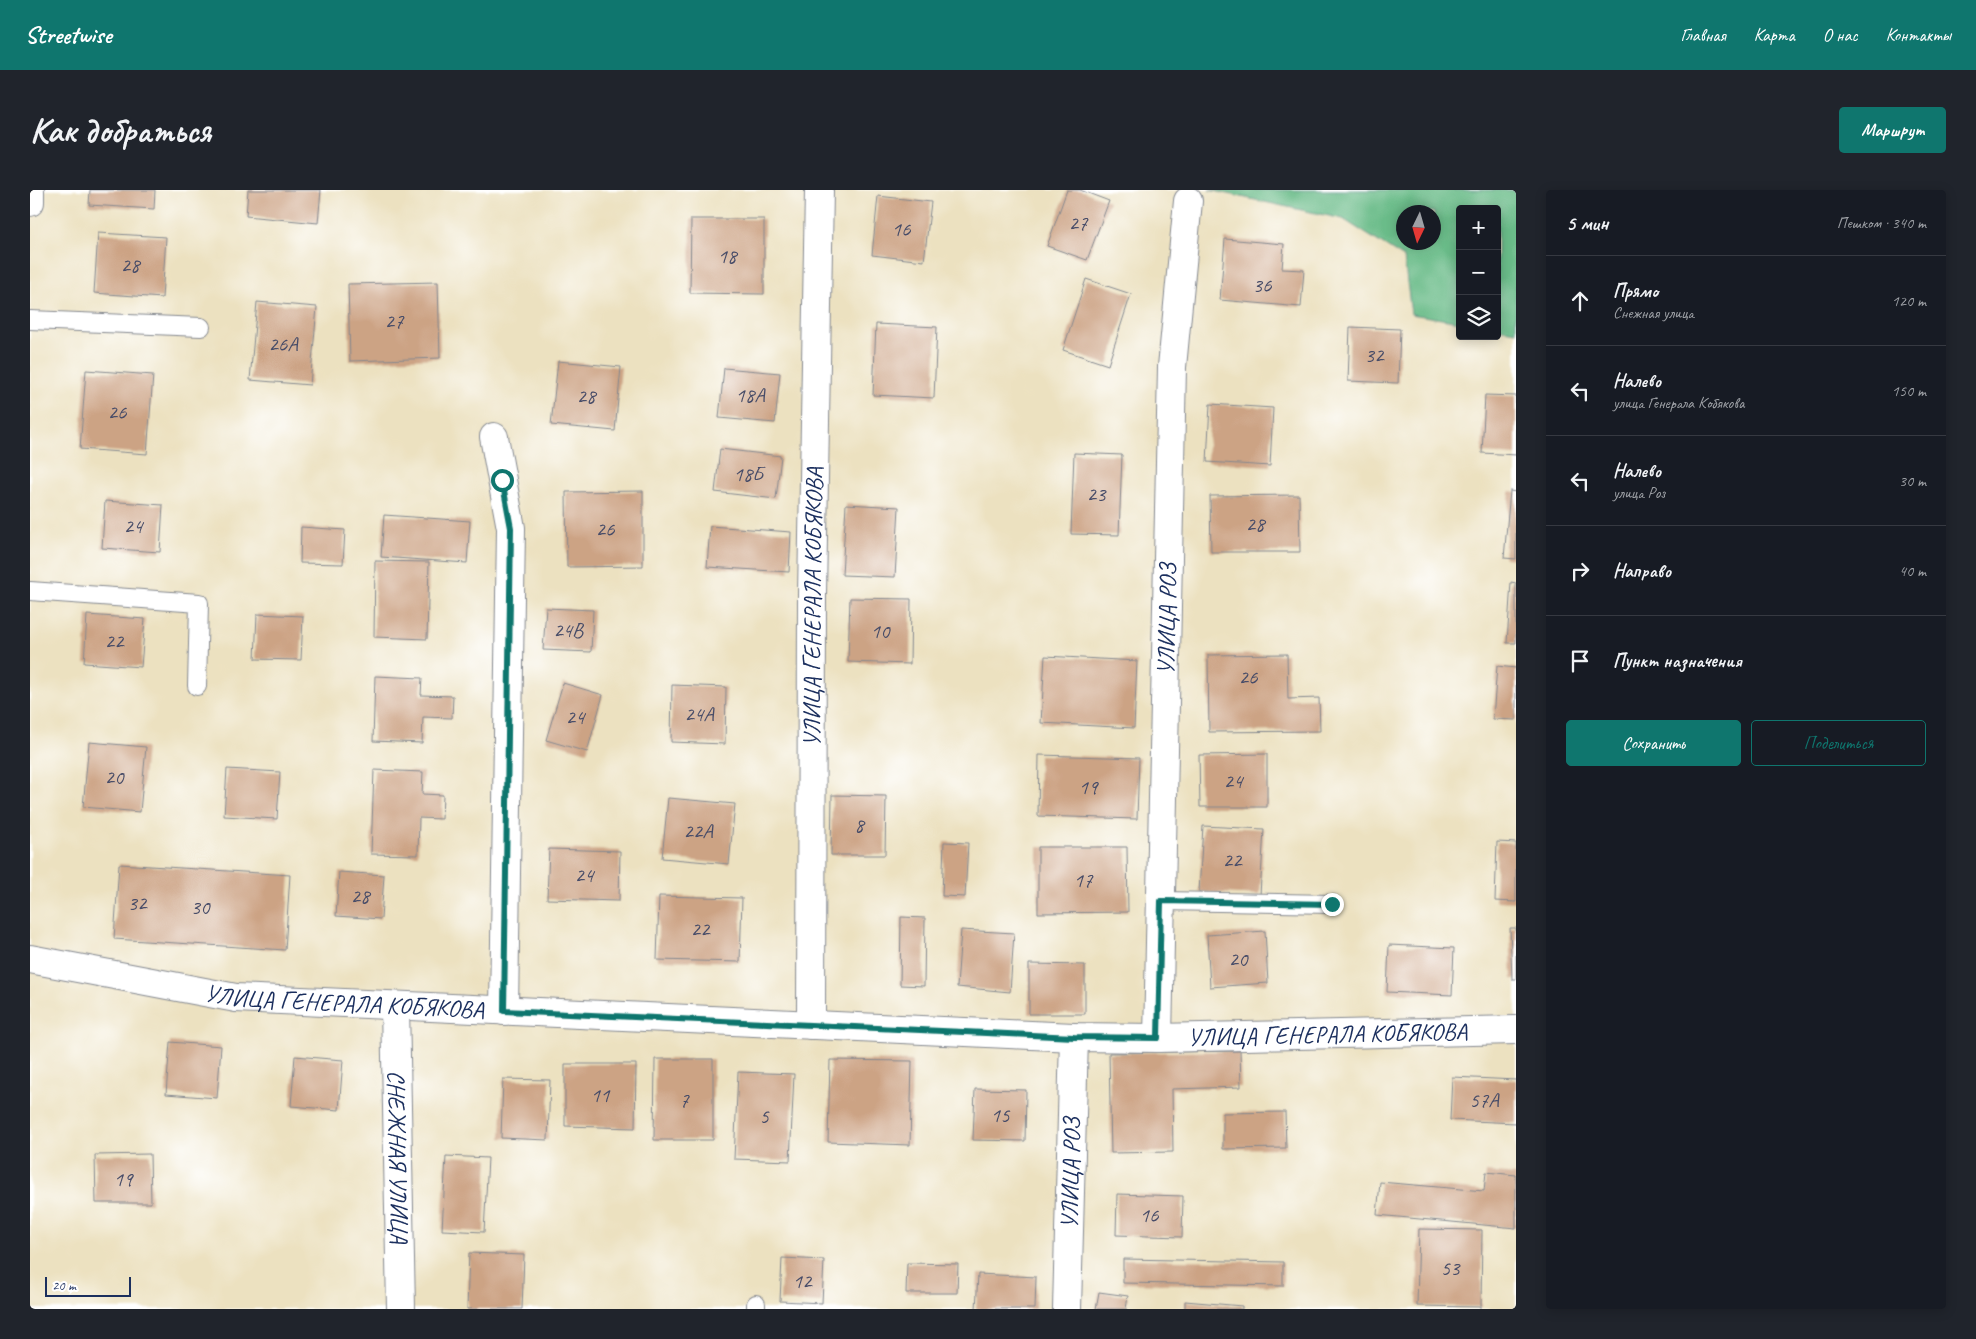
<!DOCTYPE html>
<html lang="ru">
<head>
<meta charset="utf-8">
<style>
  body { margin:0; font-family:Caveat,sans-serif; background:#20242c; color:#f1f3f6 }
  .controls { position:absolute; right:15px; top:15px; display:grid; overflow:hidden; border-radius:5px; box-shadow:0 2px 12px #0003 }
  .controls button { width:45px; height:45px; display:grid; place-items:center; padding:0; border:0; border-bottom:1px solid #363941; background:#171b24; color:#f1f3f6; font:25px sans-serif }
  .compass { position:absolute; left:1366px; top:15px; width:45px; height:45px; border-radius:50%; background:#171b24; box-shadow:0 2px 12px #0003; rotate:185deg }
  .scale { position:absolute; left:15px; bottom:12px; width:86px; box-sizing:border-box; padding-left:5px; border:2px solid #1b2f5e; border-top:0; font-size:14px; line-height:18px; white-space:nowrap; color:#1b2f5e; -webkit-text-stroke:4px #fff; paint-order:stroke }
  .stop { position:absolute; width:15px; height:15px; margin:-11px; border:4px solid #0f766e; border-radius:50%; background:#fff }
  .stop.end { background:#0f766e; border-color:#fff; box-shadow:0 1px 5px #0008 }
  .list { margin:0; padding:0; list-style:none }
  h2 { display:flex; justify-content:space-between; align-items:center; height:65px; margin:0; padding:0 20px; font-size:21px }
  h2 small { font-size:16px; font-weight:400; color:#9ea1a6 }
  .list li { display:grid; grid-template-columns:32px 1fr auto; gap:15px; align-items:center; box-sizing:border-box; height:90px; padding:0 20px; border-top:1px solid #363941 }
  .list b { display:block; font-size:19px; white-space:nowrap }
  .list p { margin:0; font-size:16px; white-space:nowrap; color:#9ea1a6 }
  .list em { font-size:16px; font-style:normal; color:#9ea1a6 }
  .actions { display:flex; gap:10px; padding:15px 20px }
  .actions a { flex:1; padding:11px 0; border:1px solid #0f766e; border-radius:5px; text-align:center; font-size:18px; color:#0f766e }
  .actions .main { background:#0f766e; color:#fff }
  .icon { flex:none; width:28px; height:28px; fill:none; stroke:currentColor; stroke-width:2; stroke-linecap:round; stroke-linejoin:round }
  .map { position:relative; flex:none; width:1486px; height:1119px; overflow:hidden; border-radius:5px }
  header { display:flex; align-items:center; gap:30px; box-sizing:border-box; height:70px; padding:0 25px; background:#0f766e; color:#fff }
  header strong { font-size:24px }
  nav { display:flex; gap:28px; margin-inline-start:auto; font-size:18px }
  .intro { display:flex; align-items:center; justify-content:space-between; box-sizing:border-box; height:120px; padding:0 30px }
  h1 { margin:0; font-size:35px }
  .button { padding:12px 22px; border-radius:5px; background:#0f766e; color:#fff; font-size:18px; font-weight:700 }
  main { display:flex; gap:30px; padding:0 30px }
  aside { flex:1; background:#171b24; border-radius:5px; box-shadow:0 2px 12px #0003 }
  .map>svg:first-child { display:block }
  .forest { fill:#6bbc89; stroke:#437674; fill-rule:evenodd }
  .building { fill:#cca384 }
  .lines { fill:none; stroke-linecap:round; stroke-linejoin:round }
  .service-casing { stroke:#84888f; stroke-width:20 }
  .minor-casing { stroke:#84888f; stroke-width:30 }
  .service { stroke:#fff; stroke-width:18 }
  .minor { stroke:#fff; stroke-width:28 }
  .route { stroke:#0f766e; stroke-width:6 }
  .labels { text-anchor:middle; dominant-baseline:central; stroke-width:4.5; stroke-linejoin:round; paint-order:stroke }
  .number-label { font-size:21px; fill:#474c68 }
  .street-label { font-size:24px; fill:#1b2f5e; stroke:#fff }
</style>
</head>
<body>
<header>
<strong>Streetwise</strong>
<nav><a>Главная</a><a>Карта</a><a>О нас</a><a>Контакты</a></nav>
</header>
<div class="intro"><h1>Как добраться</h1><a class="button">Маршрут</a></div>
<main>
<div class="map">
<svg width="1486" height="1119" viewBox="0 0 1486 1119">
  <rect width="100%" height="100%" fill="#fff"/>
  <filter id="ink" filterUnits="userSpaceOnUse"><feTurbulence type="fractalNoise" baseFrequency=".02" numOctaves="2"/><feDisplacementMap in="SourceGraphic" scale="10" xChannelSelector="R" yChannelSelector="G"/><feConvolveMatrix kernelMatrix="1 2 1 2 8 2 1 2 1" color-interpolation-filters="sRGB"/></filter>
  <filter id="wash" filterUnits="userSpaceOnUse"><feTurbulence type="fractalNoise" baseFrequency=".0096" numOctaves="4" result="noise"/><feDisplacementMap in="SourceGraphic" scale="20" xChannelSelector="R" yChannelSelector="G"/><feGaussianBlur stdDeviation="1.12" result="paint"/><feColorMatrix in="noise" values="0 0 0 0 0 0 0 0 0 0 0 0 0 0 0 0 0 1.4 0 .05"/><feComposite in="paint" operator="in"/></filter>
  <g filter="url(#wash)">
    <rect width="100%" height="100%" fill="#ece1c0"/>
    <path class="forest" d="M1179,0h307v141l-19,-3v-119h-37v113l-49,-8 -7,-56 -61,-39zM1374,22h30v30h-30z"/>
    <g id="blocks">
      <path class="building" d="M60,0h65l-1,19 -65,-4z
        M218,0h73l-3,33 -72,-7z
        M1037,0h13l29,11 -22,59 -40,-14z
        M848,6l53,6 -7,59 -52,-6z
        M661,29h73v75l-74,-1z
        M68,43l68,4 -4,61 -68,-5z
        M1195,49l59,5 -2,25 22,1 -3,37 -81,-7z
        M1056,89l45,15 -23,71 -45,-15z
        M408,92l2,76 -90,3 -2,-77z
        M227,112l60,5 -7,78 -60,-5z
        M846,134l61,3 -3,71 -61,-3z
        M1320,137l50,2 -2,54 -50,-2z
        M528,171l63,6 -6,64 -64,-6z
        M694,178l56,5 -5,50 -56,-5z
        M56,180l67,5 -6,79 -67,-5z
        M1455,205l31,1v59l-34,-2z
        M1180,214l63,4 -3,58 -63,-4z
        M690,259l61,7 -5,43 -61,-7z
        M1044,263l48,2 -3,80 -48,-1z
        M613,301v75l-76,1 -1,-75z
        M1480,301l6,1v67l-12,-1z
        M1269,305l1,57h-89l-1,-56z
        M75,311l58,4 -3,47 -58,-4z
        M816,314l53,3 -4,70 -53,-2z
        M354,325l86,6 -3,42 -86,-6z
        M680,336l81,6 -2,40 -82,-5z
        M271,337l44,3 -2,34 -43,-1z
        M345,371l54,1 -2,77 -53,-2z
        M1481,392l5,1v60h-9z
        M820,408l61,1 -1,65 -62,-2z
        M516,418l47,2 -2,42 -48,-2z
        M227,424l46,2 -2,44 -46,-1z
        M57,425l58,4 -4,48 -57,-4z
        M1257,464l1,45 31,-1 1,33 -111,1 -1,-77z
        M1015,466l92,5 -3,67 -93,-5z
        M1467,476l19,2v52l-23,-1z
        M345,486l47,2 -1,17 32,1 -1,22 -29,-1 -1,26 -49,-2z
        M533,493l40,12 -16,57 -41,-12z
        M642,495l54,2 -1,57 -54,-2z
        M59,552l57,5 -6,65 -57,-5z
        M1237,564v53h-67l-1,-52z
        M1009,565l100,3 -2,61 -99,-3z
        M197,579l53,3 -3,47 -53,-3z
        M344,580l49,2 -1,22 21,1 -1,24 -23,-1 -1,37 -47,-1z
        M802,605l54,1 -1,59h-54z
        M638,608l67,6 -6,60 -67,-6z
        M1173,636l61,3 -4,66 -61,-3z
        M914,652l24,1 -3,54 -23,-1z
        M1467,652l19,1v59l-21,-1z
        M1008,657h89l1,65 -90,1z
        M519,659l71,2 -1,50 -72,-2z
        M89,674l171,11 -5,75 -171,-11z
        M309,682l45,3 -3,44 -45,-3z
        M629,706l83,2 -2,64 -83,-2z
        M871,727l24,1 -1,68 -24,-1z
        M1480,738h6v51h-4z
        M931,740l53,3 -4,59 -53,-5z
        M1235,741l3,52 -58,4 -3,-52z
        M1359,755l65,3 -2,47 -65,-3z
        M999,774l56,1v49h-56z
        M140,852l51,4 -4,52 -51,-4z
        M1210,861l1,36 -69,2 1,63 -62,1 -2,-100z
        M265,866l48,4 -4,50 -48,-4z
        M625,869h58v81h-59z
        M800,870l82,1 -2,84 -82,-3z
        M535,874h71l-1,64 -70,-2z
        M708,882l56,2 -4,87 -56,-2z
        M1422,887l64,3v43l-66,-3z
        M473,889l47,1 -2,60 -47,-2z
        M945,899l51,1 -1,51 -52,-1z
        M1255,922l1,36 -63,1v-36z
        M120,964l1,49h-55l-1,-48z
        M416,966l42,2 -4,74 -42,-2z
        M1456,982l30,3v53l-139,-13 3,-33 104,9z
        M1087,1004l66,2 -1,41 -66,-2z
        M1389,1039l63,1 -1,77 -64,-1z
        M439,1063l55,2 -2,54h-55z
        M752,1068l42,2 -2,43 -42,-2z
        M1093,1069l160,3v24l-160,-3z
        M877,1073l51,1 -1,29h-51z
        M948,1084l58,3 -1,32h-59z
        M1069,1102l29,4 -2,13h-30z
        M1155,1111l57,5v3h-57z"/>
    </g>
  </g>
  <g filter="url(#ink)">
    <use href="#blocks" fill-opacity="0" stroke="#84888f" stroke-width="1"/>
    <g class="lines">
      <g class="service-casing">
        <path id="service" d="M0,130l171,7
          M0,401l169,12 -2,83
          M1131,711l171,3
          M726,1119v-5"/>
      </g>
      <g class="minor-casing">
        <g id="minor">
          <path d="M0,12v-12"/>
          <path d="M464,247l17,91 -7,483"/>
          <path id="s1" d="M0,769l206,39 838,39 84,1 358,-8"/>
          <path id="s2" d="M365,816l6,303"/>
          <path id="s3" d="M781,835l1,-430 7,-405"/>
          <path id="s4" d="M1128,848l14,-671 16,-166"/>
          <path id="s5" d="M1037,1119l7,-272"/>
        </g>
      </g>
      <use href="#service" class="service"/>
      <use href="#minor" class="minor"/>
    </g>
  </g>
  <g class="lines" filter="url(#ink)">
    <path class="route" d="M472,290l9,48 -7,483 570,26 84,1 3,-137 171,3"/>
  </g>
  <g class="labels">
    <g class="number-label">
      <text x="1048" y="33">27</text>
      <text x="871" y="39">16</text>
      <text x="697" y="66">18</text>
      <text x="100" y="75">28</text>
      <text x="1232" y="95">36</text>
      <text x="364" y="131">27</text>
      <text x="253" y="154">26А</text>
      <text x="1344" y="165">32</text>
      <text x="720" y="205">18А</text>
      <text x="556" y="206">28</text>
      <text x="87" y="222">26</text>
      <text x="718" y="284">18Б</text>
      <text x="1066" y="304">23</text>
      <text x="1225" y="334">28</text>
      <text x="103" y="336">24</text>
      <text x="575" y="339">26</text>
      <text x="538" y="440">24В</text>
      <text x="850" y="441">10</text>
      <text x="84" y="451">22</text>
      <text x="1218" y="487">26</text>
      <text x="669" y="524">24А</text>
      <text x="545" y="527">24</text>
      <text x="84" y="587">20</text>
      <text x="1203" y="591">24</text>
      <text x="1058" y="597">19</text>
      <text x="829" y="635">8</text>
      <text x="668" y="641">22А</text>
      <text x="1202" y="670">22</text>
      <text x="554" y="685">24</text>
      <text x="1053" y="690">17</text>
      <text x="330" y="706">28</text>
      <text x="107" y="713">32</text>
      <text x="170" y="717">30</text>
      <text x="670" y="739">22</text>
      <text x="1208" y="769">20</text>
      <text x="570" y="905">11</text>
      <text x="654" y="910">7</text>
      <text x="1454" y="910">57А</text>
      <text x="970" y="925">15</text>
      <text x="734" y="926">5</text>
      <text x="93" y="989">19</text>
      <text x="1119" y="1025">16</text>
      <text x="1420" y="1078">53</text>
      <text x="772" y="1091">12</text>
    </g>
    <g class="street-label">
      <text stroke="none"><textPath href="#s3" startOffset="418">УЛИЦА ГЕНЕРАЛА КОБЯКОВА</textPath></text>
      <text stroke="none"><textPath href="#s4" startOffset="419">УЛИЦА РОЗ</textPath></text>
      <text stroke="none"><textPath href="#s1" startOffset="318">УЛИЦА ГЕНЕРАЛА КОБЯКОВА</textPath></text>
      <text stroke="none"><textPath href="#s1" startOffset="1302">УЛИЦА ГЕНЕРАЛА КОБЯКОВА</textPath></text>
      <text stroke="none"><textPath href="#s2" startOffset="151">СНЕЖНАЯ УЛИЦА</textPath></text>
      <text stroke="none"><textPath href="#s5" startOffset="136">УЛИЦА РОЗ</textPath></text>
    </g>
  </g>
</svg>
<div class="controls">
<button>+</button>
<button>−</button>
<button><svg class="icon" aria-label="layers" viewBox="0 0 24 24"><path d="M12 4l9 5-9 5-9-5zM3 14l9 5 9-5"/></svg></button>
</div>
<svg class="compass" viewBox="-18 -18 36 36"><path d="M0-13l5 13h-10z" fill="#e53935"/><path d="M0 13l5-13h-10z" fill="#9ea1a6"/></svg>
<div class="scale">20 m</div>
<div class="stop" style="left:472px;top:290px"></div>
<div class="stop end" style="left:1302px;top:714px"></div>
</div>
<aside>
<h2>5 мин<small>Пешком · 340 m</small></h2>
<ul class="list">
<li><svg class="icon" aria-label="ahead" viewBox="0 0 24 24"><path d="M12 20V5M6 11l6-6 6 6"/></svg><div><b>Прямо</b><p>Снежная улица</p></div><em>120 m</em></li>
<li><svg class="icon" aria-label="left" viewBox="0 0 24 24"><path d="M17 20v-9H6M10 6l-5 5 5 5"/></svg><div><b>Налево</b><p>улица Генерала Кобякова</p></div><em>150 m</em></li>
<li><svg class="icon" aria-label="left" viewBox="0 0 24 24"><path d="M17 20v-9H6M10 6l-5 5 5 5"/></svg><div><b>Налево</b><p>улица Роз</p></div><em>30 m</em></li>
<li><svg class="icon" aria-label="right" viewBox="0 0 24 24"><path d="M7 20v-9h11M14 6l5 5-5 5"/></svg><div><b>Направо</b></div><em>40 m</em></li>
<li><svg class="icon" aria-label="arrive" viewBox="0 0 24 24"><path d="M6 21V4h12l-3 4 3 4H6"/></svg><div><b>Пункт назначения</b></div></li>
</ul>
<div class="actions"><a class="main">Сохранить</a><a>Поделиться</a></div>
</aside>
</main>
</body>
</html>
